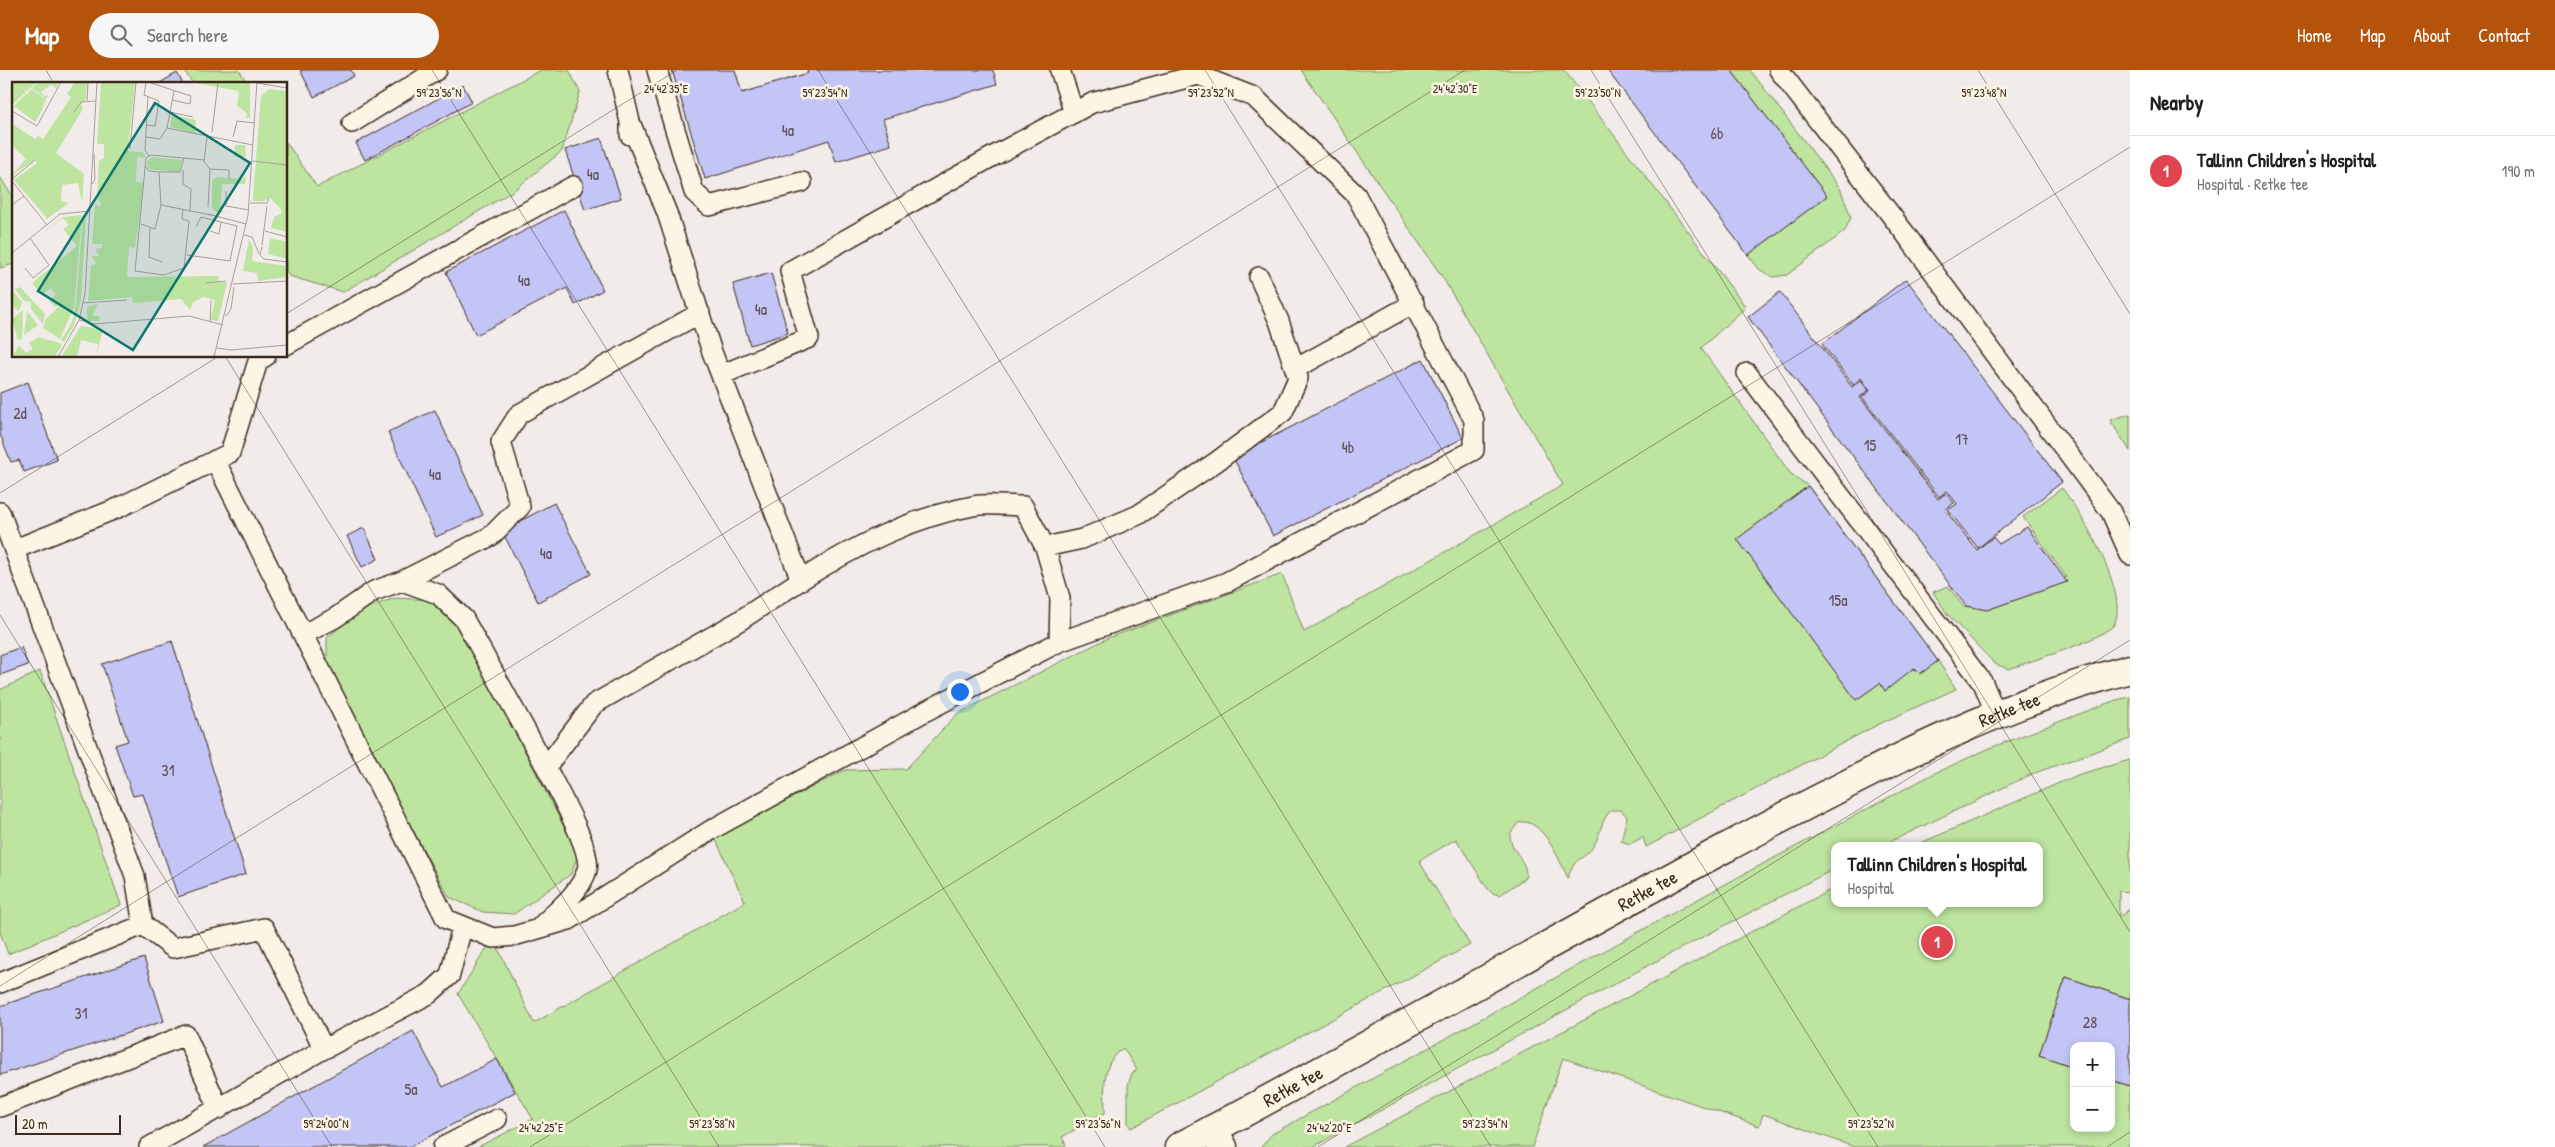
<!DOCTYPE html>
<html lang="en">
<head>
<meta charset="utf-8">
<style>
  body { margin:0; font-family:"Patrick Hand",sans-serif; background:#f6f6f6; color:#202124 }
  .controls { position:absolute; right:15px; bottom:15px; display:grid; overflow:hidden; border-radius:10px; box-shadow:0 2px 8px #0003 }
  .controls button { width:45px; height:45px; display:grid; place-items:center; padding:0; border:0; border-bottom:1px solid #e0e0e0; background:#fff; color:#202124; font:25px sans-serif }
  .scale { position:absolute; left:15px; bottom:12px; width:106px; box-sizing:border-box; padding-left:5px; border:2px solid #3b2a1e; border-top:0; font-size:14px; line-height:18px; white-space:nowrap; color:#3b2a1e; -webkit-text-stroke:4px #fcf5e5; paint-order:stroke }
  .you { position:absolute; left:959px; top:621px; width:18px; height:18px; margin:-12px; border:4px solid #fff; border-radius:50%; background:#1a73e8; box-shadow:0 0 0 8px #1a73e833 }
  .badge { display:grid; place-items:center; width:32px; height:32px; border-radius:50%; background:#b45309; color:#fff; font-size:16px; font-weight:700 }
  .pin { position:absolute; translate:-50% -50%; border:2px solid #fff; box-shadow:0 1px 5px #0006 }
  .popup { position:absolute; left:1831px; top:772px; width:212px; height:65px; box-sizing:border-box; display:grid; place-content:center; border-radius:10px; background:#fff; filter:drop-shadow(0 1px 4px #0005); font-size:16px; white-space:nowrap; color:#757577 }
  .popup b { font-size:19px; color:#202124 }
  .popup::after { content:''; position:absolute; left:50%; top:100%; margin-left:-10px; border:10px solid transparent; border-top-color:#fff }
  .list { margin:0; padding:0; list-style:none }
  h2 { display:flex; justify-content:space-between; align-items:center; height:65px; margin:0; padding:0 20px; font-size:21px }
  h2 small { font-size:16px; font-weight:400; color:#757577 }
  .list li { display:grid; grid-template-columns:32px 1fr auto; gap:15px; align-items:center; box-sizing:border-box; height:70px; padding:0 20px; border-top:1px solid #e0e0e0 }
  .list b { display:block; font-size:19px; white-space:nowrap }
  .list p { margin:0; font-size:16px; white-space:nowrap; color:#757577 }
  .list em { font-size:16px; font-style:normal; color:#757577 }
  .icon { flex:none; width:28px; height:28px; fill:none; stroke:currentColor; stroke-width:2; stroke-linecap:round; stroke-linejoin:round }
  .map { position:relative; flex:none; width:2130px; height:1077px; overflow:hidden }
  header { display:flex; align-items:center; gap:30px; box-sizing:border-box; height:70px; padding:0 25px; background:#b45309; color:#fff }
  header strong { font-size:24px }
  nav { display:flex; gap:28px; margin-inline-start:auto; font-size:18px }
  .search { width:350px; height:45px; background:#f6f6f6; display:flex; align-items:center; gap:12px; box-sizing:border-box; padding:0 18px; border-radius:28px; color:#757577; font-size:19px }
  main { display:flex }
  aside { flex:1; background:#fff }
  .map>svg:first-child { display:block }
  .green { fill:#bee5a0; stroke:#7c885f }
  .building { fill:#c3c5f7; stroke:#3b2a1e }
  .lines { fill:none; stroke-linecap:round; stroke-linejoin:round }
  .service-casing { stroke:#3b2a1e; stroke-width:22 }
  .minor-casing { stroke:#3b2a1e; stroke-width:31 }
  .tertiary-casing { stroke:#3b2a1e; stroke-width:31 }
  .service { stroke:#fcf5e5; stroke-width:19 }
  .minor { stroke:#fcf5e5; stroke-width:28 }
  .tertiary { stroke:#fcf5e5; stroke-width:28 }
  .ticks { fill:none; stroke:#3b2a1e; stroke-width:1; stroke-opacity:0.45 }
  .labels { text-anchor:middle; dominant-baseline:central; stroke-width:5; stroke-linejoin:round; paint-order:stroke }
  .number-label { font-size:16px; fill:#5d5154 }
  .street-label { font-size:19px; fill:#3b2a1e; stroke:#fcf5e5 }
  .inset-road { fill:none; stroke:#a89e98; stroke-width:1 }
  .view { fill:#0f766e; fill-opacity:0.15; stroke:#0f766e; stroke-width:2.5 }
  .inset-edge { fill:none; stroke:#3b2a1e; stroke-width:2.5 }
  .ticks-label { font-size:12px; text-anchor:middle; fill:#3b2a1e; stroke:#fcf5e5; stroke-width:5; stroke-linejoin:round; paint-order:stroke }
</style>
</head>
<body>
<header>
<strong>Map</strong>
<div class="search"><svg class="icon" aria-label="search" viewBox="0 0 24 24"><circle cx="10" cy="10" r="6"/><path d="M15 15l6 6"/></svg>Search here</div>
<nav><a>Home</a><a>Map</a><a>About</a><a>Contact</a></nav>
</header>
<main>
<div class="map">
<svg width="2130" height="1077" viewBox="0 0 2130 1077">
  <rect width="100%" height="100%" fill="#f1ebe9"/>
  <filter id="ink" filterUnits="userSpaceOnUse"><feTurbulence type="fractalNoise" baseFrequency=".02" numOctaves="2"/><feDisplacementMap in="SourceGraphic" scale="10" xChannelSelector="R" yChannelSelector="G"/><feConvolveMatrix kernelMatrix="1 2 1 2 8 2 1 2 1" color-interpolation-filters="sRGB"/></filter>
  <g filter="url(#ink)">
    <path class="green" d="M184,0h55l9,14h-55z
      M541,0h28l11,22 -18,59 -49,40 -170,101 -54,-16 -3,-6v-128l31,45z
      M1301,0h263l182,237 -45,41 89,125 18,13 130,175 18,28 -79,36 -231,122 -3,-10 -13,7 -9,-3 6,-24 -6,-7h-9c-11,7 -11,24 -18,35 -9,16 -19,9 -26,33 -8,-16 -27,-64 -50,-55l-8,11c-1,17 20,28 15,44l-25,17 -8,-2 -4,-4 -32,-50 -37,22 51,84 -339,183 -3,-5v-38l4,-12 5,-3 -14,-22c-23,15 -18,42 -18,65l-43,24 4,8 -3,2h-585l55,-28 -75,-125 35,-56 41,85 211,-121 -30,-64 130,-68 61,-1 51,-55 151,-76 174,-64 22,58 259,-147 -120,-207z
      M1731,0h19l90,118 11,29 -6,14 -58,44 -15,2 -13,-8 -11,-14 78,-59z
      M0,107l14,22v65l-14,4z
      M2130,344v37l-20,-31z
      M2062,418c20,27 68,105 52,137 -19,18 -79,34 -105,44l-14,-5 -47,-49 -15,-23 15,-6 15,20 25,3 78,-32 -43,-60z
      M395,528l39,2 26,26 118,228 -7,20 -57,40 -31,-2 -34,-15 -122,-226v-33l31,-27z
      M40,601l81,234 -113,49 -8,-22v-242z
      M2130,627v42l-98,35 -151,72h-47v23l-170,88 -351,190h-52l11,-13 470,-259 193,-102 55,-25 126,-48z
      M2130,690v132l-11,-1v26l11,-8v90l-64,-22 -26,78 34,12v61h37v-48l19,6v55l-2,6h-274l-91,-33 -4,12 -196,-68 -31,89h-188l490,-259v15h206v-57h-126l166,-72z"/>
    <path class="building" d="M300,0h51l3,6 -40,21z
      M672,0h63l7,23 66,-20 -1,-3h186l4,14 -114,35 8,26 -55,17 -7,-22 -124,39z
      M1607,0h124l96,126 -79,59z
      M177,3l6,11h-25z
      M463,15l9,17 -107,58 -9,-17z
      M601,68l20,60 -36,12 -20,-60z
      M564,140l39,80 -28,15 -8,-17 -91,47 -30,-63z
      M771,203l17,60 -38,12 -17,-61z
      M1906,209l156,203 -84,66 -30,-38 9,-6 -10,-13 -8,6 -77,-100 8,-6 -9,-13 -8,7 -31,-41z
      M1780,222l72,95 9,-7 8,10 -9,7 78,102 8,-6 8,10 -9,7 32,40 16,-13 6,7 28,-17 40,55 -80,28 -21,-4 -218,-289z
      M1423,289l40,79 -190,98 -40,-79z
      M28,312l29,78 -33,12 -5,-12 -8,2 -11,-28v-41z
      M435,340l48,105 -47,22 -48,-105z
      M1808,416l130,175 -18,13 -6,-6 -29,23 -5,-8 -24,17 -119,-161z
      M554,433l37,71 -53,28 -36,-71z
      M364,458l14,31 -16,8 -15,-31z
      M172,571l74,233 -68,23 -35,-103 -10,2 -18,-51 13,-4 -26,-77z
      M21,577l7,18 -28,10v-20z
      M144,888l20,63 -164,54v-69z
      M2066,907l64,22v87l-19,-6v-34h-37v21l-35,-12z
      M413,961l30,56 54,-28 18,33 -106,55h-206z"/>
    <g class="lines">
      <g class="service-casing">
        <path id="service" d="M618,0l12,52v13
          M657,0l37,122 15,14 93,-24
          M1060,0l14,43
          M1779,0l125,162 207,280 19,43
          M352,53l85,-53
          M286,275l287,-159
          M1295,299l119,-66
          M1747,303l236,310 13,31
          M215,390l231,459 47,19 21,-2 55,-16 142,-90 215,-119 133,-69 168,-60 247,-132v-30l-118,-225 -102,-98 -56,-22 -106,28 -104,56 -198,112 19,67 -88,37
          M0,442l135,364 8,49 30,23 91,-20 60,121
          M1045,477l37,-8 56,-24 78,-53 67,-50 15,-34 -19,-57 -20,-44
          M15,479l103,-41 112,-55 28,-92 8,-5
          M801,510c54,-34 109,-62 172,-74 16,-3 34,0 50,0l22,41 15,51 -1,44
          M402,511l89,-45 29,-29 -19,-65 18,-28 181,-101
          M304,564l31,-16 39,-27 28,-10 36,13 26,25 82,148
          M541,856c16,-16 39,-33 46,-56 6,-20 -31,-82 -41,-103l48,-63 145,-83 62,-41 -89,-228 -45,-139 -37,-91
          M0,913l143,-58
          M0,1037l186,-72 33,74
          M149,1077l175,-98 105,-55 21,-19 12,-48
          M443,1077l54,-28"/>
      </g>
      <g class="minor-casing">
        <path id="minor" d="M1213,1059l10,18"/>
      </g>
      <g class="tertiary-casing">
        <g id="tertiary">
          <path id="s1" d="M1179,1077c185,-97 366,-202 550,-301 130,-69 258,-139 401,-177"/>
        </g>
      </g>
      <use href="#service" class="service"/>
      <use href="#minor" class="minor"/>
      <use href="#tertiary" class="tertiary"/>
    </g>
  </g>
  <path class="ticks" d="M46,0l8,14M432,0l673,1077M818,0l673,1077M1205,0l673,1077M1591,0l539,862M1978,0l152,244M286,244l391,-244M225,286l494,791M0,423l219,-137M0,545l332,532M0,916l1465,-916M530,1077l1600,-1000M1318,1077l812,-507M2107,1077l23,-15"/>
  <g class="labels">
    <g class="number-label">
      <text x="788" y="60">4a</text>
      <text x="1717" y="63">6b</text>
      <text x="593" y="104">4a</text>
      <text x="524" y="210">4a</text>
      <text x="761" y="239">4a</text>
      <text x="20" y="343">2d</text>
      <text x="1962" y="369">17</text>
      <text x="1870" y="375">15</text>
      <text x="1348" y="377">4b</text>
      <text x="435" y="404">4a</text>
      <text x="546" y="483">4a</text>
      <text x="1838" y="530">15a</text>
      <text x="168" y="700">31</text>
      <text x="81" y="943">31</text>
      <text x="2090" y="952">28</text>
      <text x="411" y="1019">5a</text>
    </g>
    <g class="street-label">
      <text stroke="none"><textPath href="#s1" startOffset="939">Retke tee</textPath></text>
      <text stroke="none"><textPath href="#s1" startOffset="534">Retke tee</textPath></text>
      <text stroke="none"><textPath href="#s1" startOffset="129">Retke tee</textPath></text>
    </g>
  </g>
  <g transform="translate(12 12)">
    <rect width="275" height="275" fill="#f1ebe9"/>
    <path d="M0,0h25l-10,9 -4,-2 3,3 -14,13zM27,0h20l-3,6 -5,-3 -10,7 3,4 4,-1 -2,4 -14,-11zM63,0h12l-1,17 -5,6 2,4 -27,44 28,21 -2,28 -4,-19 -16,2 -1,16 8,2 -24,17 1,-3 -32,-37 23,-17 -2,-3 -23,15 14,-16 -14,-14v-21l23,15 3,-3 5,3 28,-42 -4,-3zM89,0h34l-7,69 15,1 3,6 -9,-1 -1,25 7,1 -1,15 -7,50 -6,-1 -2,30 92,-1 -1,5 9,2 -9,38 -7,-1v-3l4,-17 -12,-3 -10,5 -3,8 -9,-11 -48,4 -1,-6 -44,4 3,-36 5,-1 -4,-8h7l-4,-7 7,-1v-4h-10l3,-40 7,3 -5,-10 2,-36 5,-3v-14h-7zM178,0h60v35l-4,2 1,-6 -10,-7 2,-15zM20,7l14,11 -6,14 -6,-10 6,10 -5,8 -21,-16 13,-13 3,3 -2,-3zM257,7l18,2v141l-16,-4 3,-11 7,-3v-5l-11,-11 -7,3h-10v-4l8,-101zM160,33l24,5 -1,13 -25,-6zM223,63h10l1,12h-12zM140,75l30,3 -3,12 -31,-3 -1,-8zM234,94l-1,8h-23l-2,27 11,1h-15l-4,-4v-27l4,-4 26,2zM71,131l3,3 -5,85 -7,24 -10,17 -3,-2 11,-18 4,-19zM70,133l-8,92 -14,32 -17,-11 3,-9 15,-15 -6,3 -6,-6 7,-7 -5,-6 -9,7 -10,-12 45,-37 -14,-17 6,-4 -6,-7 -28,21 28,-22zM258,156l17,4v17l-19,-5zM237,157l4,8 -1,14 35,5v11l-29,4 -1,-8 -14,-2zM8,205l25,27 -2,10 -12,-15v-7l-7,-1 -9,-12zM1,209l9,11 -3,9 -7,-5zM86,222l-6,12h7l1,5h-13v-14zM11,228l-1,29 -4,1 -6,-21zM15,229l11,14 -14,10zM69,244l22,3 -7,28 2,-13 -17,-4 -4,17h-16zM27,255l21,6 2,3 -8,11h-42l7,-12 7,8 7,-4 -4,-6z" fill="#bee5a0"/>
    <path class="inset-road" d="M134,0l-2,13 15,6 -4,25 -9,-1M136,0l43,14 -1,8 -18,-4M245,1l30,5M136,14l-3,54 4,6M75,19l1,-19M0,29l25,15 24,-44M62,30l7,-10 15,-1M158,30l23,5M155,46l7,-37M200,50l6,-49M134,55l14,2 7,-11 86,17M195,55l-3,25 6,7 -2,38M221,55l4,-16 18,2M118,67l6,-67M240,79l35,4M133,84l4,5 10,1 2,33 50,10M198,87l19,1v9M171,88v14l8,5 -1,22M147,90h21l4,-14M0,97l23,-19M0,99l35,44M80,102l3,-5 -1,-25M214,109v15l23,4M238,121h17l2,-5M0,123l12,-9M171,127l-1,10 7,2 -5,47 -20,7 -29,-4 11,-113 5,-3 53,5M196,132l38,10M129,142l14,5 6,-24M138,146l-1,29 13,5M198,149l9,3 2,-12M253,149l22,6M232,153l8,2 7,17M250,163l5,-39M250,165l-2,8 4,4 23,3M0,171l48,-39 30,-3M175,173l43,6 7,-35 -36,-9 -5,10M13,186l8,10 16,-13 -19,-27M194,201l20,-2M221,202l54,-3M71,221l44,-3M214,234l5,-7 3,-22M67,238l16,4 94,-8 34,9M198,240l1,-22M205,266l14,2 56,-5M46,275l21,-37 6,-26 12,-212M202,275l34,-142 9,-133"/>
    <path class="view" d="M143,21l95,60 -117,187 -95,-59z"/>
    <rect width="275" height="275" class="inset-edge"/>
  </g>
  <g class="ticks-label">
    <text x="1455" y="23">24°42'30"E</text>
    <text x="666" y="23">24°42'35"E</text>
    <text x="439" y="27">59°23'56"N</text>
    <text x="1984" y="27">59°23'48"N</text>
    <text x="825" y="27">59°23'54"N</text>
    <text x="1211" y="27">59°23'52"N</text>
    <text x="1598" y="27">59°23'50"N</text>
    <text x="326" y="1058">59°24'00"N</text>
    <text x="712" y="1058">59°23'58"N</text>
    <text x="1098" y="1058">59°23'56"N</text>
    <text x="1485" y="1058">59°23'54"N</text>
    <text x="1871" y="1058">59°23'52"N</text>
    <text x="541" y="1062">24°42'25"E</text>
    <text x="1329" y="1062">24°42'20"E</text>
  </g>
</svg>
<div class="controls">
<button>+</button>
<button>−</button>
</div>
<div class="scale">20 m</div>
<div class="you"></div>
<div class="pin badge" style="left:1937px;top:872px;background:#e0444e">1</div>
<div class="popup"><b>Tallinn Children's Hospital</b>Hospital</div>
</div>
<aside>
<h2>Nearby<small></small></h2>
<ul class="list">
<li><span class="badge" style="background:#e0444e">1</span><div><b>Tallinn Children's Hospital</b><p>Hospital · Retke tee</p></div><em>190 m</em></li>
</ul>
</aside>
</main>
</body>
</html>
